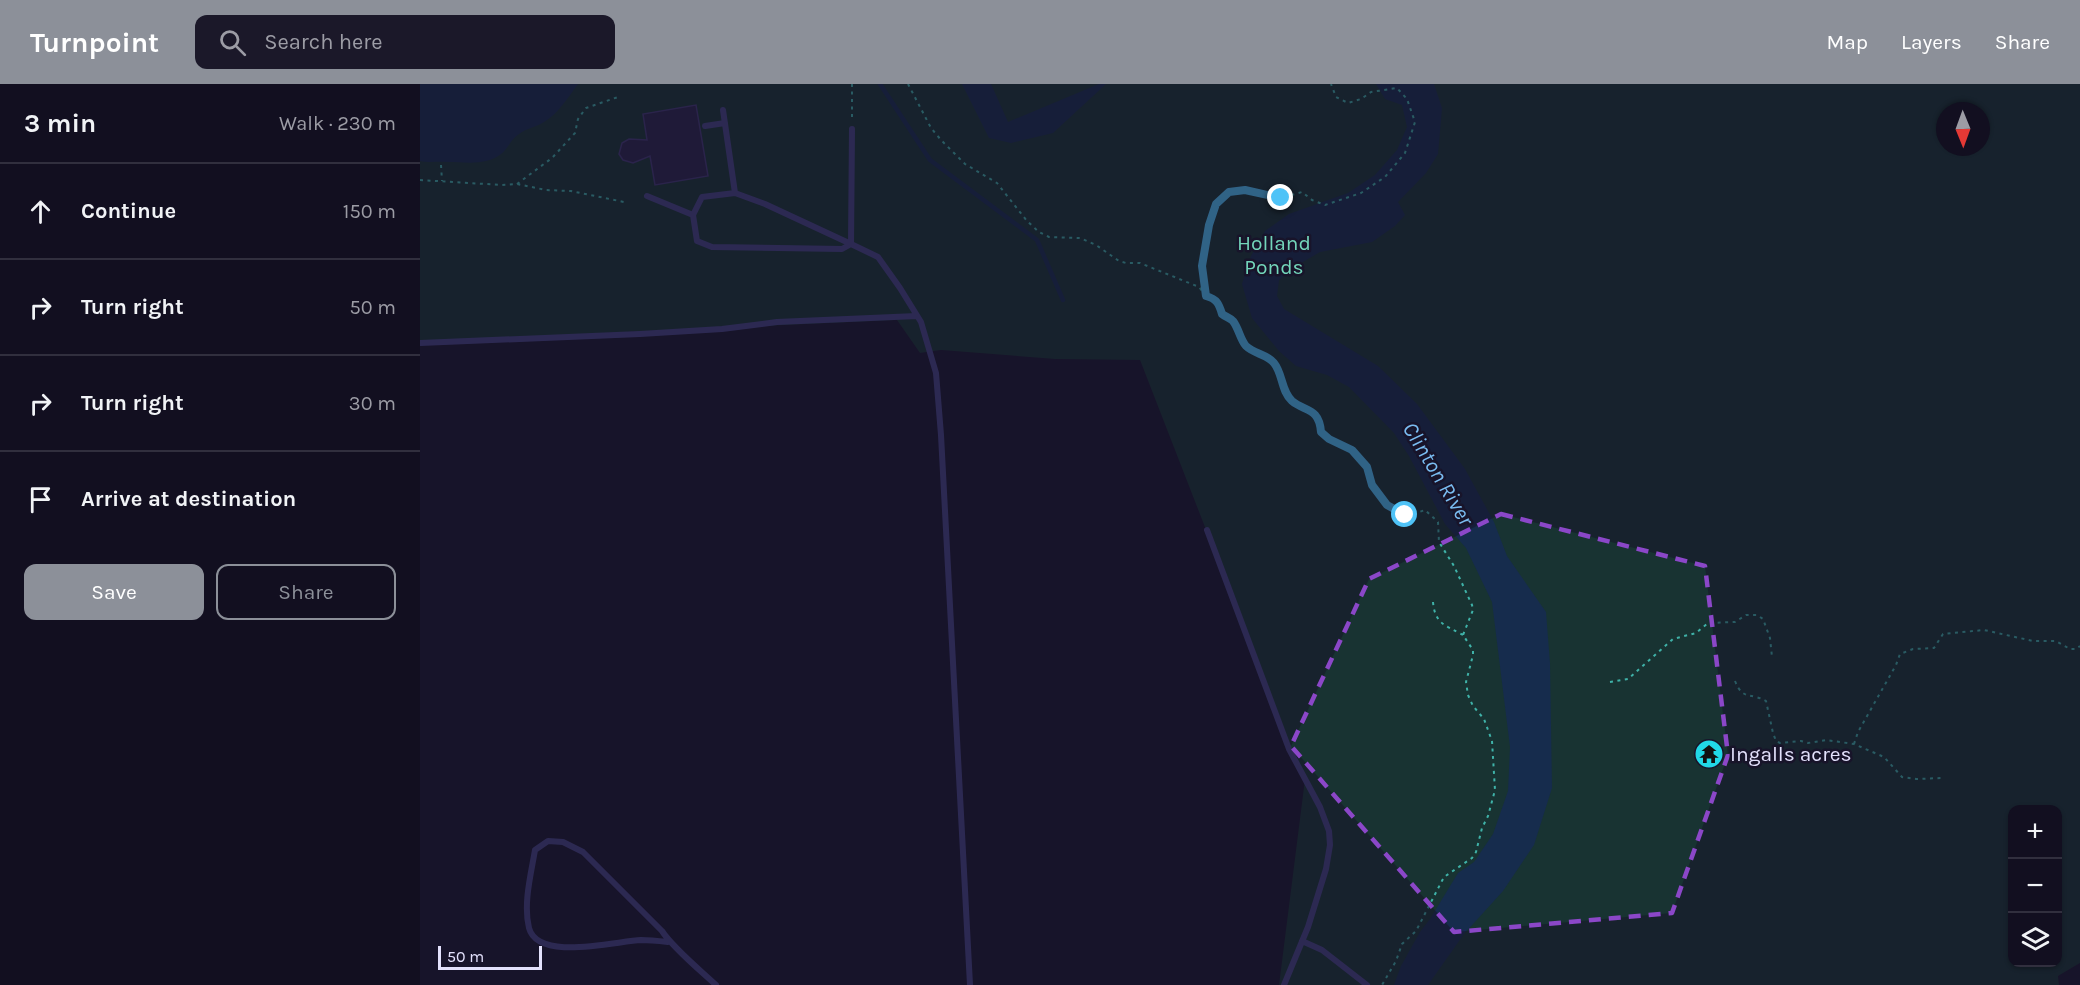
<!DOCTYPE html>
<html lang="en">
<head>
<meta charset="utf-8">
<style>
  body { margin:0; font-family:Karla,sans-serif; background:#1b1829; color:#f1f3f6 }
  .controls { position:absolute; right:18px; bottom:18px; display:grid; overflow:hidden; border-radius:12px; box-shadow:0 2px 4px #0004 }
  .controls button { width:54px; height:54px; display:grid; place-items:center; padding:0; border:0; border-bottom:2px solid #312f3e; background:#120f20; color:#f1f3f6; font:30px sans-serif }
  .compass { position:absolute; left:1516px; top:18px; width:54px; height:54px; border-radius:50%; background:#120f20; box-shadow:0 2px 4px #0004; rotate:179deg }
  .scale { position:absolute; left:18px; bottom:15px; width:104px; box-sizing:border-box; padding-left:6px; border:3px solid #e3e1fc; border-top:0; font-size:16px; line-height:21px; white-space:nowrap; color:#e3e1fc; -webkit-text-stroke:4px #18142a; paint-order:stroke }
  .stop { position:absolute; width:18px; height:18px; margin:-14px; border:4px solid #4fc3f7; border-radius:50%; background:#fff }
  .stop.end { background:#4fc3f7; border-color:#fff; box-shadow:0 2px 6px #0008 }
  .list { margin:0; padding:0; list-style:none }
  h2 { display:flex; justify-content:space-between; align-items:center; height:78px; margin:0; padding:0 24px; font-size:26px }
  h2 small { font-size:20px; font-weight:400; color:#9c9ca5 }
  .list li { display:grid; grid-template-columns:39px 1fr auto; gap:18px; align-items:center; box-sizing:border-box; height:96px; padding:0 24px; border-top:2px solid #312f3e }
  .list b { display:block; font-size:22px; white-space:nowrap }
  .list em { font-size:20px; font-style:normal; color:#9c9ca5 }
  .actions { display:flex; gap:12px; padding:18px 24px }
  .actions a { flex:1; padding:14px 0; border:2px solid #8c9099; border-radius:12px; text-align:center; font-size:21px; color:#8c9099 }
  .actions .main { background:#8c9099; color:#fff }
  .icon { flex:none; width:33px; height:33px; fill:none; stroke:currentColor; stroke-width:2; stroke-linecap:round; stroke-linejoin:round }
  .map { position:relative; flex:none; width:1660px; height:901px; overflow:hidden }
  header { display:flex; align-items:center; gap:36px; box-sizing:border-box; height:84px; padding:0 30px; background:#8c9099; color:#fff }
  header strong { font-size:28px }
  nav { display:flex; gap:33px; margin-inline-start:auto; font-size:21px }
  .search { width:420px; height:54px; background:#1b1829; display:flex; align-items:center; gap:15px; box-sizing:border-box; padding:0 21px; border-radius:12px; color:#9c9ca5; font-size:22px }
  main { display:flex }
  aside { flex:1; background:#120f20 }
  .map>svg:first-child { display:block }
  .green { fill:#183332; fill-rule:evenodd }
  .water { fill:#162c4d }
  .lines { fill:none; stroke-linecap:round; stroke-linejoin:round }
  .stream { stroke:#162c4d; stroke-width:4.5 }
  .building { fill:#292249; stroke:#413773; stroke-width:1.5 }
  .path { stroke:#3fb2a8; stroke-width:2; stroke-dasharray:3 4.5; stroke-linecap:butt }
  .lane { stroke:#454484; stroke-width:6 }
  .route { stroke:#4fc3f7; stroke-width:8 }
  .marked { fill:none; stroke:#8b47c8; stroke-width:4.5; stroke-dasharray:12 8; stroke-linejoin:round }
  .labels { text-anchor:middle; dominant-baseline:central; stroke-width:5; stroke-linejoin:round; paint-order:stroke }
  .park-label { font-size:21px; fill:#73d6bb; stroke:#18142a }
  .poi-label { font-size:21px; fill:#e3e1fc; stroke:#18142a; text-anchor:start }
  .water-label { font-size:22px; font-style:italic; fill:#7abcf1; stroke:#18142a }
</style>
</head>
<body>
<header>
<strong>Turnpoint</strong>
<div class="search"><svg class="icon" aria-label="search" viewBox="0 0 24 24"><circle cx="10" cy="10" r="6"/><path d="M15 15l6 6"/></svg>Search here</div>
<nav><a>Map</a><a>Layers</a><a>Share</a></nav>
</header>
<main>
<aside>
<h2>3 min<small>Walk · 230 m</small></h2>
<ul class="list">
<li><svg class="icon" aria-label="ahead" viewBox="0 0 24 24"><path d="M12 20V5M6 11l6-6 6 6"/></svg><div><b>Continue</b></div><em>150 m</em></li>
<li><svg class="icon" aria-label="right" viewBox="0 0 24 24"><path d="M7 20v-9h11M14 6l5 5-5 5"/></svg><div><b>Turn right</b></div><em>50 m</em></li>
<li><svg class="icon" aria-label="right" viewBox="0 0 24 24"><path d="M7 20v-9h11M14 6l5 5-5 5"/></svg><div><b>Turn right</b></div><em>30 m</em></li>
<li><svg class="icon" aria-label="arrive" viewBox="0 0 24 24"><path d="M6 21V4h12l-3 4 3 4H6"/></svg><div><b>Arrive at destination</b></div></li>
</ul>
<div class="actions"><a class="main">Save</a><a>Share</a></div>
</aside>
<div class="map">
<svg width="1660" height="901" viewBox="0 0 1660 901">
  <rect width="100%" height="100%" fill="#18142a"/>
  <path class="green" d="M0,0h1660v879l-22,13 1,9h-780l26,-206 -13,-28 -152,-391 -85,-1 -114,-9 -21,3 -23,-33 -477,21zM1525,27h36v36h-36zM1592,726h46v152h-46z"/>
  <path class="water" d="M0,0h158c-9,12 -20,30 -34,38 -8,5 -17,6 -25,12 -9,6 -11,15 -18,20 -16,12 -35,8 -53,8 -10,-1 -18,1 -28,-1z
    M542,0h29l17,38 91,-38h7l-53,49 -42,10 -22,-5z
    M956,0h58l8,24 -4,46 -12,19 -28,29 7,13 -10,11 -23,16 -52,10 -24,14 -17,14 -2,16 7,13 94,57 39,38 48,65 29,53 13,34 39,56 4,51 2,125 -18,57 -31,46 -39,43 -36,51h-34l7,-19 19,-34 10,-13 28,-46 16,-11 19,-28 15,-43 2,-44 -18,-145 -26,-54 -21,-24 -36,-68 -15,-23 -45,-46 -22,-12 -31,-9 -17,-15 -27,-33 -10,-34 9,-28 14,-25 24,-17 59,-21 27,-18 22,-25 10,-23 -5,-22 -17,-6z"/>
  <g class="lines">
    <path class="stream" d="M460,0l50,76 107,80 26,60"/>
  </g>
  <path class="building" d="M276,21l12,71 -53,9 -5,-29 -17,7 -10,-3 -4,-6 3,-11 7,-4 18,1 -4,-26z"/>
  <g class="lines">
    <path class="path" d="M432,0v36
      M488,0l23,44 10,12 24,24 32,19 30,38 12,11 10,5 31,1 16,7 23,16 7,2h14l59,24 7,9 8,2 5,6 3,10c4,3 8,4 11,7 6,8 7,18 13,25 8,8 20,8 28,17 9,11 7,28 18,38 13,11 27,6 29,31l8,7 23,11 15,17 5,18 15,20 8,5 16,5 14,-5 13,12 1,20 15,24 18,39 1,5 -10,25 10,15v5l-7,27 2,13 5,11 11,13 8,22 3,49 -7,26 -6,12 -6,24 -4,6 -28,19 -28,54 -14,13 -6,17 -14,24
      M21,81l1,16
      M0,96l82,5 15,-1 29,6 25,1 53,11
      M97,100l35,-26 23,-25 3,-14 8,-11 32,-11
      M786,209l-4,-27 7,-41 7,-21 13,-12 16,-2 36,8 21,-6 10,8 13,5 36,-12 24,-16 20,-24 10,-31 -8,-23 -10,-11 -26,4 -10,7 -13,4 -12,-6 -5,-13
      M1013,518c2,22 12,23 30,33
      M1315,597c8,20 15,11 31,20l7,32 3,8 4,2 21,-2 7,2 18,-3 28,4 30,13 18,20 14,2 26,-1
      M1190,598l18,-3 45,-40 23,-6 12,-10 27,-1 11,-7h11l6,4 7,19 2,19
      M1434,660l4,-12 38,-67 4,-11 13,-5 21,-1 9,-14 41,-4 49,11h23l14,8h6l4,-3"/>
    <path class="lane" d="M303,26l12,83
      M285,42l20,-3
      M432,45l-1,115 27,13 22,31 21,34 15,51 5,62 29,550
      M315,109l30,11 86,40 -9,5 -130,-2 -15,-6 -4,-26 9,-18z
      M227,112l46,19
      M0,259l220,-9 82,-5 55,-7 140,-6
      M787,446l82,219 31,58 9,24 1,14 -4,24 -18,58 -24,58
      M882,857l20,9 45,35
      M248,858c-9,-1 -18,-2 -27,-2 -25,1 -103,22 -112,-12 -6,-24 2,-54 6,-78l13,-9 15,1 20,10 79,79c11,17 38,39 54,54"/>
  </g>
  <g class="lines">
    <path class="route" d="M861,114l-36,-8 -16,2 -13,12 -7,21 -7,41 4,30c11,3 13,8 16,18 4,3 8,4 11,7 6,8 7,18 13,25 8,8 21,8 28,17 9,11 7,28 18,38 13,11 27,6 29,31l8,7 23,11 15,17 5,18 15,20 18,10"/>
  </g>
  <path d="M0 0H1660V901H0ZM1081,430l204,52 23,189 -56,158 -218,19 -163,-186 78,-167z" fill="#18142a" fill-opacity=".55" fill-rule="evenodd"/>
  <path class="marked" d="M1081,430l204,52 23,189 -56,158 -218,19 -163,-186 78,-167z"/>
  <defs>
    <g id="temple-disc" transform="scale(1.5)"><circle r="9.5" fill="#21d8e7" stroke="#18142a"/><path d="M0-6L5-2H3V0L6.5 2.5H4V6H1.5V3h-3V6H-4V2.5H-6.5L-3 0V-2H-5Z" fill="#111"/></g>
  </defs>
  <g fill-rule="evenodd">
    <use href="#temple-disc" x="1289" y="670"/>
  </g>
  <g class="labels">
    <g class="park-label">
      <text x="854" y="159">Holland<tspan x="854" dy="24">Ponds</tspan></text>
    </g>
    <g class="poi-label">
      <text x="1310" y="670">Ingalls acres</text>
    </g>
    <g class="water-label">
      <text transform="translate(1018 390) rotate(59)">Clinton River</text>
    </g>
  </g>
</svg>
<div class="controls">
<button>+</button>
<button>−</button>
<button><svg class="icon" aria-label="layers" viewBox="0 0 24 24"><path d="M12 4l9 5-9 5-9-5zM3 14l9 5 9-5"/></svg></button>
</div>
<svg class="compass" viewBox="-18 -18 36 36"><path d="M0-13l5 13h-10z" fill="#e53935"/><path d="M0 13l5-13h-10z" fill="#9c9ca5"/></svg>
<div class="scale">50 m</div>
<div class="stop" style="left:985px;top:431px"></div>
<div class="stop end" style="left:861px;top:114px"></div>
</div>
</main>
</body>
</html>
